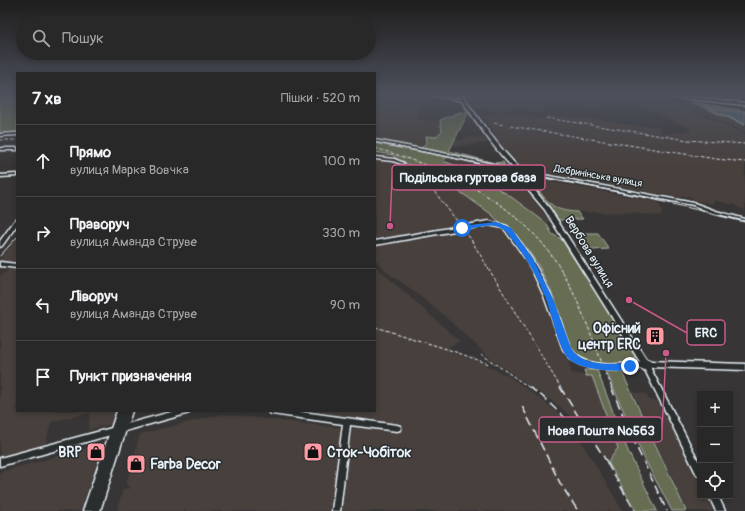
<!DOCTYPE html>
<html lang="uk">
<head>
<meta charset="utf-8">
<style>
  body { margin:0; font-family:Pangolin,sans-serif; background:#353434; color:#f1f3f6 }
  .controls { position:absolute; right:12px; bottom:12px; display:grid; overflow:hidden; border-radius:0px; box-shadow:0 2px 6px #0003 }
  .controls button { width:36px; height:36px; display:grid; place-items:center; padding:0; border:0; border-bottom:1px solid #454445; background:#292828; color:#f1f3f6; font:20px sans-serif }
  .stop { position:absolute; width:12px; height:12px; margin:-9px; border:3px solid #1a73e8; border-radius:50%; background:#fff }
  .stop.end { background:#1a73e8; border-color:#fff; box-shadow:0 1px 4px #0008 }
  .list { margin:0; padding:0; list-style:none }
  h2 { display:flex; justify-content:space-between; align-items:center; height:52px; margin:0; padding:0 16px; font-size:17px }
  h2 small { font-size:13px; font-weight:400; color:#a5a6a8 }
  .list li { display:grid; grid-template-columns:26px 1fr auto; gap:12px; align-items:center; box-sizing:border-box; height:72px; padding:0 16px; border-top:1px solid #454445 }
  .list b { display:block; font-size:15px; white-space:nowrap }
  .list p { margin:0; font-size:13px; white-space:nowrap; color:#a5a6a8 }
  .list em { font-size:13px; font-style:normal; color:#a5a6a8 }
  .icon { flex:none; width:22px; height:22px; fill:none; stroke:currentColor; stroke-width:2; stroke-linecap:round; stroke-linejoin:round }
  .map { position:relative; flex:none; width:745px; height:511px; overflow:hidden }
  .search { position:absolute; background:#292828; box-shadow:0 2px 6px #0003; left:16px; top:16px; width:360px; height:44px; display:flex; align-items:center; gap:10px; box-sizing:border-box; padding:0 14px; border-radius:22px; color:#a5a6a8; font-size:15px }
  .panel { position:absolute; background:#292828; box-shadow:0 2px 6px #0003; left:16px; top:72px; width:360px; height:340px; border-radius:0px }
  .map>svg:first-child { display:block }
  .built { fill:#463f3e }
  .green { fill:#666d53; stroke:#a7afa6 }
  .water { fill:#526776; stroke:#8e9eaa }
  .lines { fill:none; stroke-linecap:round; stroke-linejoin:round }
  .stream { stroke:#8e9eaa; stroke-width:1 }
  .minor-casing { stroke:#e8f1f8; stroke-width:3 }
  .major-casing { stroke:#e8f1f8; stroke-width:3 }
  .minor { fill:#2a2d2e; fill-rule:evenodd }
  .major { fill:#2a2d2e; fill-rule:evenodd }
  .tram { stroke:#e8f1f8; stroke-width:1 }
  .rail-far1 { stroke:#e8f1f8; stroke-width:1; stroke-dasharray:3.5 2; stroke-linecap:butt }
  .rail { stroke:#e8f1f8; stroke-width:1.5; stroke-dasharray:9 4.5; stroke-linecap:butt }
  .route { fill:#1a73e8 }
  .labels { text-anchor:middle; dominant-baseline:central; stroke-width:3; stroke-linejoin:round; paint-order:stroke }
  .far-street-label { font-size:10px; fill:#e8f1f8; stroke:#2a2d2e }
  .street-label { font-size:12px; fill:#e8f1f8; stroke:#2a2d2e }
  .near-poi-label { font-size:14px; font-weight:bold; fill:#e8f1f8; stroke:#2a2d2e; text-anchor:end }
  .leader { fill:none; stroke:#cd598a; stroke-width:1.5 }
  .callout-dot { fill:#cd598a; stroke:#2a2d2e; stroke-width:1.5 }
  .callout { fill:#2a2d2e; stroke:#cd598a; stroke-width:1.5 }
  .callout-label { font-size:13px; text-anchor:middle; font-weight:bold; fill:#e8f1f8 }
</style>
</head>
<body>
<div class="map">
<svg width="745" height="511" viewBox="0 0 745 511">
  <rect width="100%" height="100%" fill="#373535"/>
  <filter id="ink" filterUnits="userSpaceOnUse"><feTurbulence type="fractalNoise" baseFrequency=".025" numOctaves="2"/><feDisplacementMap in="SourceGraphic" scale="8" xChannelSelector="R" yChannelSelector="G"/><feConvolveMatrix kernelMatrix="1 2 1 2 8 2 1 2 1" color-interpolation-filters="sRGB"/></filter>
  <g filter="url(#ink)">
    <path class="built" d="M462,95h127l6,8 8,3 -7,2 -51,-5 -1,9 -3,1 -30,-5 -5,3h-13l-21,-3z
      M630,97l35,1 80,36v9h-29l29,1v66l-7,-2 -4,-4h-4l-16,-3 -1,3 -21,-4v-3l-10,-1 -1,2 -161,-30 -3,-4 1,-2 -3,-2 -20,-22 -3,-9 -10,-14 6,1 -1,-4 10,2 1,-2 47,7 2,-4 49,4 41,7h22l4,8h3l26,-4 -64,-31h2z
      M375,98l4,3 40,4 -2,14 23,2 2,10 -7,6 -8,1v3l-6,8 -46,-9z
      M686,102h5l54,23v7l-64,-28z
      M470,137l15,1 4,5 -36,3 3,-6h8l-1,-2z
      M375,152l18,3 5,5 -1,4 13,1 13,6 8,6 32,17 28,20 6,6 -122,21z
      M447,157l64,15 40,50 -5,1 -36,-27 -44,-27 -23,-9z
      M532,178l126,24 4,9v5l-33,-3 -60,-1 -17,-6 -18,-22z
      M491,225l11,4 28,34 17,36 25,74 20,3 26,72 -10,14 -22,-31 -27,-25 -67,-46 -49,-45 -36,-29 -18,-12 -14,-15v-15z
      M17,238v26l-17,-2v-3z
      M375,266l85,75 -11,6v4l31,11 30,15 27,19 34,28 52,87h-282l11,-91 -53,-9h76z
      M12,268l5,1v142h100l-5,13 -24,6 2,-17 -39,9 -6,24 -45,13v-183z
      M633,392l13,2 3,6 9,1 42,83v12h6l8,15h-28z
      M223,414l120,14 -13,83h-213l6,-22 8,-1 -5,-4 14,-50z
      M104,443l-24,68h-80v-39z"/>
    <path class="green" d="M0,95h17v37l-17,1z
      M691,102l54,9v2l-30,-4 -13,-5 43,21z
      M460,112l8,1 -19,38 46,12 8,-1 1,1v4l-83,-18 6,-8 -1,-5 9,1 7,-6 -2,-11z
      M375,143l72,14 -4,4 23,8 44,27 36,27 6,11 9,5 38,58 34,55 3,5 -3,4 -11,3 -16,1 -16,-3 -13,-5 -7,-9 -14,-46 -17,-36 -16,-23 -16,-17 -10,-6 -6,-6 -28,-20 -32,-17 -8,-6 -25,-11 -5,-5 -18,-3z
      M539,191c13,16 18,20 38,21l6,7 -24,1 -23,-28z
      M580,233h18l11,16 -17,1z
      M584,370h13l31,81 29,60h-21l-28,-49 10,-14 -26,-72h-6z
      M606,371l16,1 64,139h-14l-27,-51z"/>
    <path class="water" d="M702,104l13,5 30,4v11l-28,-12z"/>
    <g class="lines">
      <path class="stream" d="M719,115l2,-1"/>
      <g class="minor-casing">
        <path id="minor" d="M433,95h6l24,5 -1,1z
          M375,140l73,14 69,16 177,33 22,8 29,8v2l-33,-8 -19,-8 -176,-33 -69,-16 -73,-14z
          M0,148h17v2h-17z
          M375,157l19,2 10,4 -2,1 -9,-3 -18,-2z
          M17,174v2l-17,1v-2z
          M649,361l96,3v6l-95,-3 50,97v12l-3,-1 -53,-107 1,-2h2l-1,-2 1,-2z
          M175,411h15l-1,2 -3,1 -186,52v-8z
          M268,411h27l102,14 3,1 1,2 -1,2 -3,1 -47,-6 -10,86h-8l11,-87 -71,-10 -3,-1z
          M709,496h9l7,15h-9z"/>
      </g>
      <g class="major-casing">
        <path id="major" d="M458,95h4c18,26 37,53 60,76v1l-1,1 29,36 96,150 5,2 2,4 -3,5 -4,1 -6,-3 -28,2 -21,-2 -12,-4 -8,-5 -8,-10 -19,-53 -12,-26 -7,-12 -20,-28 -2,-2 -14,-3 -114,20v-4l114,-20 18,5 8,9 16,23 7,12 13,26 19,52c2,2 4,5 6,7 17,14 44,9 64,7l-95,-152 -16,-19 -14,-20v-1c-22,-22 -39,-49 -57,-75z
          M663,95h11l71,8v2l-80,-9z
          M17,133v2l-17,1v-2z
          M17,219v6l-15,21 -2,1v-6l15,-21z
          M0,262l17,2v4l-17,-2z
          M117,411h15l-32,100h-17z"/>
      </g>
      <use href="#minor" class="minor"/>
      <use href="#major" class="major"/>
      <path class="tram" d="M375,142l272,56 98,23
        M0,256l17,-19"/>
      <path class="rail-far1" d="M732,95l13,8
        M546,118l142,22 57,4
        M494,123l10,2
        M510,126l206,33 29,3
        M0,140h17
        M375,148c71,21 145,54 185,120 22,37 35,79 52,120
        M412,168l12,10 46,60 91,150
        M375,327l75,23 39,14
        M481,354l49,34"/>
      <path class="rail" d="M529,387l13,9 45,43
        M560,387l50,80
        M611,387l26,61 30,63
        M522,406l38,77 18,28
        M607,463l28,48"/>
    </g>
  </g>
  <linearGradient id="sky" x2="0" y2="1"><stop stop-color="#1e1d1d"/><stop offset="0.57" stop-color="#4d515c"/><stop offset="1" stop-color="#4d515c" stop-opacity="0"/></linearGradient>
  <rect width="745" height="167" fill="url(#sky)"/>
  <path class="route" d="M496,222l15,6 22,31 20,40 18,49c11,19 40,16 59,15l5,3 -2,3c-14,4 -53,1 -64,-10 -11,-11 -17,-44 -23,-60 -7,-19 -17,-37 -29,-53 -6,-8 -11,-18 -22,-20 -7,-2 -24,3 -33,4l-3,-2 3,-2z"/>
  <defs>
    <g id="building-square" transform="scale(1)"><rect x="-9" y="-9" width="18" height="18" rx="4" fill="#ff9aa2" stroke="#2a2d2e"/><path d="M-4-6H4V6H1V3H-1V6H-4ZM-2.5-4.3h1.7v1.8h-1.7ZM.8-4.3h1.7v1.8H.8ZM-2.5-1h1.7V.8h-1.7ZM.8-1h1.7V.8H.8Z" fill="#111"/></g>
    <g id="shop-square" transform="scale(1)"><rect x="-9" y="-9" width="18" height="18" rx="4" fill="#ff9aa2" stroke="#2a2d2e"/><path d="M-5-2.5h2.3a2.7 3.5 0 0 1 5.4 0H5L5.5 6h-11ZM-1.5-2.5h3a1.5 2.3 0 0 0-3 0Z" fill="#111"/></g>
  </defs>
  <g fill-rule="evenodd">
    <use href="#building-square" x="655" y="336"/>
    <use href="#shop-square" x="96" y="452"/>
    <use href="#shop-square" x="313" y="452"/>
    <use href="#shop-square" x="136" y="464"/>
  </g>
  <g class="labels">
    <g class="far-street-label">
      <text transform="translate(598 176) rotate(10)">Добринінська вулиця</text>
    </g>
    <g class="street-label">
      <text transform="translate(589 252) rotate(58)">Вербова вулиця</text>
    </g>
    <g class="near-poi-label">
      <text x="641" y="328">Офісний<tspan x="641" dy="16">центр ERC</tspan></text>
      <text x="82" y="452">BRP</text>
      <text x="327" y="452" text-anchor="start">Сток-Чобіток</text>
      <text x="150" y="464" text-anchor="start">Farba Decor</text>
    </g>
  </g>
  <path class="leader" d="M390 226L392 178M629 300L687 333M666 353L662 430"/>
  <g class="callout-dot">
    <circle cx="390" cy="226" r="4"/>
    <circle cx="629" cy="300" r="4"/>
    <circle cx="666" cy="353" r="4"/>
  </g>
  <g class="callout">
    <rect x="392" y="165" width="153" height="25" rx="4"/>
    <rect x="687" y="320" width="38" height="25" rx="4"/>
    <rect x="539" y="417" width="123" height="25" rx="4"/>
  </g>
  <g class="callout-label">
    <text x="468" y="182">Подільська гуртова база</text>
    <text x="706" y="337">ERC</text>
    <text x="601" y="435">Нова Пошта №563</text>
  </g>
</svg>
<div class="controls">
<button>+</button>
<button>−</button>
<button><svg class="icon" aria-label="locate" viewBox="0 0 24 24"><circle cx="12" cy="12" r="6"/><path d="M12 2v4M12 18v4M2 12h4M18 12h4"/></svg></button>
</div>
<div class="stop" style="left:462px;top:228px"></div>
<div class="stop end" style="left:630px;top:366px"></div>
<div class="search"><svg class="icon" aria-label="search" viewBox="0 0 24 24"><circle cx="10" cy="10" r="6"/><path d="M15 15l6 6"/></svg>Пошук</div>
<section class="panel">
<h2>7 хв<small>Пішки · 520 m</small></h2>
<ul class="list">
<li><svg class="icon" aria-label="ahead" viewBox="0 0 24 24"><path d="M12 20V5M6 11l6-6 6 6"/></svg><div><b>Прямо</b><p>вулиця Марка Вовчка</p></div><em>100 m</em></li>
<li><svg class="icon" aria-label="right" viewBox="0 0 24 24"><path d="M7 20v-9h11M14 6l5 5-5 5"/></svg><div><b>Праворуч</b><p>вулиця Аманда Струве</p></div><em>330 m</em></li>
<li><svg class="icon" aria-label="left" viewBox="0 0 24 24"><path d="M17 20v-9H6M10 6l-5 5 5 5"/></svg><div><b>Ліворуч</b><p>вулиця Аманда Струве</p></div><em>90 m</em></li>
<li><svg class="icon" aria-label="arrive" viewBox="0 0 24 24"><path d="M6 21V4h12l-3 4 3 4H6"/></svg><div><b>Пункт призначення</b></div></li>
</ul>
</section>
</div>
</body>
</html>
